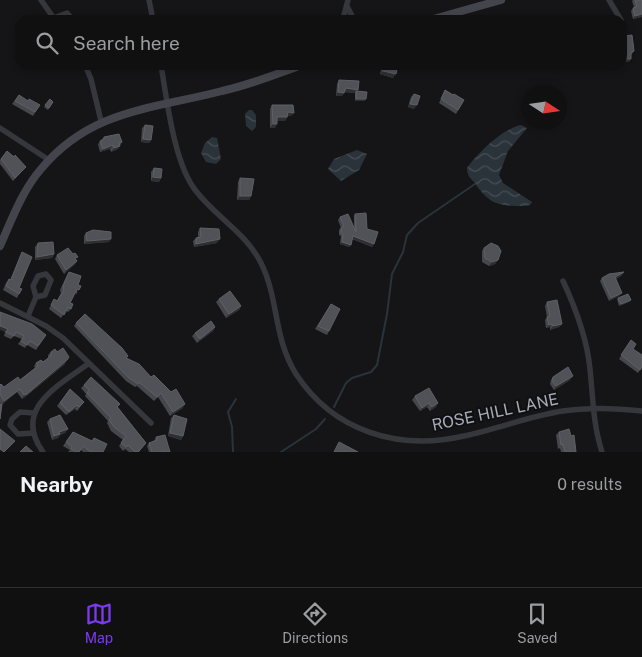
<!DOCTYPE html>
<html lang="en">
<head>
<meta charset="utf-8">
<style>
  body { margin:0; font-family:"Public Sans",sans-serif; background:#19191a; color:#f1f3f6 }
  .compass { position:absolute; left:522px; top:85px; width:45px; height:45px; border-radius:50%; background:#101011; box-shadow:0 2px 8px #0003; rotate:102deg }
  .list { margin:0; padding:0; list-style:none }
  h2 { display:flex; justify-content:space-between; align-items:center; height:65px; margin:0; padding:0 20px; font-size:21px }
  h2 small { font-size:16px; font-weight:400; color:#9c9d9f }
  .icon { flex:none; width:28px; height:28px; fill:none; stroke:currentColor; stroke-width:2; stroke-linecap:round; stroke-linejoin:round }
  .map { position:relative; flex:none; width:642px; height:452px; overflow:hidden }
  .search { position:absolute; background:#101011; box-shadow:0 2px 8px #0003; left:15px; right:15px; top:15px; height:55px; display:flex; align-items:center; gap:12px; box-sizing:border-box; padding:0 18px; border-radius:15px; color:#9c9d9f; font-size:19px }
  .sheet { height:135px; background:#101011 }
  nav { display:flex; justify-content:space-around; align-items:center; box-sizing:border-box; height:70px; border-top:1px solid #303031; background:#101011; font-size:14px; color:#9c9d9f }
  nav a { display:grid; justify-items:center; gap:2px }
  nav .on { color:#7c3aed }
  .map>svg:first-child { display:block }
  .water { fill:url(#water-waves) }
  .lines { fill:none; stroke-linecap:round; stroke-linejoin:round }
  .stream { stroke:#2b333a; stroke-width:2 }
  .minor { stroke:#36373c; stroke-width:5.5 }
  .secondary { stroke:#44454c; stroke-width:8 }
  .wall { fill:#46474c }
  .shaded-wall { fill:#2e2f32 }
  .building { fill:#515258; stroke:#5e6066 }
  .labels { text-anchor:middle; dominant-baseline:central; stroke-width:4; stroke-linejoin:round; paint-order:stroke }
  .street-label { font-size:16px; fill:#a7abb7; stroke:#101012 }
</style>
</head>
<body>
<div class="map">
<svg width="642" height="452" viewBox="0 0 642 452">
  <defs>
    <pattern id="water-waves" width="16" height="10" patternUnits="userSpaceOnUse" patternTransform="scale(1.25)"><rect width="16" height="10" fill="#2b333a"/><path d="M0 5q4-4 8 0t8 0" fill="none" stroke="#474e54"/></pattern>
  </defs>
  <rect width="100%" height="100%" fill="#151517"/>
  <path class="water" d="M249,110h3l4,5v12l-4,4 -6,-5 -1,-12z
    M521,125l6,3 -19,23 -9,24 4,8 29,19 -2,3 -5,1c-27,0 -35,-1 -51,-24 -4,-4 -7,-7 -7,-14 11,-15 35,-39 54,-43z
    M212,137l5,1 4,21 -5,5 -10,-2 -5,-9 4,-10z
    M357,150l10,4 -8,16 -18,11 -13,-12 6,-10z"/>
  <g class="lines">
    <path class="stream" d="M334,407l12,-24 6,-5 19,-6 6,-7 10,-51 5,-40 11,-22 4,-17 11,-12 57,-39
      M233,452l-1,-25 -4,-15 8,-13
      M281,452l35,-23 9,-10"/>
    <path class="minor" d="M41,0l14,20
      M149,0l4,20
      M609,0l12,20
      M347,6l7,14
      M54,18l13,-5 6,7
      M346,20l-2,-5 4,-15
      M85,65l6,14 10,42
      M161,65c6,35 13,99 35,126 20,26 50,42 65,72 18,36 12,74 35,111 38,58 103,77 168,62 34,-7 65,-20 99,-25 26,-4 53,-3 79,0
      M0,128l49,32
      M563,281c13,28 24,57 27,88 3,29 3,55 12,83
      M0,303l46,23 17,12 88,85
      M28,316l8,-19 -3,-11 5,-10 8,-2 5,6 -6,15 -9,2
      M34,433l-16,1 -8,-9 2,-6 8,-7 14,1
      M43,452c-31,-43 15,-66 45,-88"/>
    <path class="secondary" d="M430,20l71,-20
      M0,246c12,-27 22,-55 41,-77 50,-60 112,-60 181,-78 28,-6 54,-17 80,-26"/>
  </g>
  <path class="wall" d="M633,0h9v17l-9,2 -2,-8 3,-4 -2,-6z
    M625,36l9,15 -3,4 -2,7h-7v-21z
    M383,65h15l-5,13 -13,-4 2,-7z
    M339,80l19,10 -1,1 9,8 -2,2h-9v-8l-11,-1 -2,4h-6l1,-12z
    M445,90l8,5 11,5 -8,14 -17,-11z
    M414,94v15l-6,-2 3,-10z
    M19,95l9,6 12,4 -7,11 -21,-12z
    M50,99l3,3 -5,8 -4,-3z
    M272,105l19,11h-3l-3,5h-8l-2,7h-5v-19z
    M145,125l6,15 -2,3 -8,-1 1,-14z
    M104,137l18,5 -4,7 -7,3 -1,-3 -10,3 -2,-8z
    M7,151l19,16 -13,14 -13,-17v-4z
    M154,168l7,10 -2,4 -8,-1v-9z
    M240,178l11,18 -2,4h-12l1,-18z
    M355,214l12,15 7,15 -2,3 -20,-8 -1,6 -2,2 -9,-3 1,-8 -2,-1v-5l2,-2 -3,-8 2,-3 14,10v-11z
    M200,228l17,15 -23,4 -1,-6 3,-3 2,-1v-5z
    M86,233l23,9 -25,2v-8z
    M38,243l16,11 -2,4 -17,2v-13z
    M484,248l14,12 -3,4 -6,2 -7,-4v-11z
    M22,252l-3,36v6l-2,4 -14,-8 3,-7 3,-4 1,1 10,-24z
    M57,255l20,6 -3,4 -10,9 -9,-15z
    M69,272l9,13 -1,9 -2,-1 -5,10 1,6 -3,3 -2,-1 -5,7 -12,-9 5,-10 3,2 4,-8 -1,-3 7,-15z
    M624,272l-3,4 -5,3 3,17 -10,5 -9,-20 2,-3z
    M618,298l13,2 -2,2 -10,4 -2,-7z
    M219,299l22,7 -2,4 -13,8 -10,-16z
    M547,302l15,22 -3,3 -9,3v-3l-4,1 -1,-8 2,-3 -2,-11z
    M331,304l-2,27 -2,4 -12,-6z
    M0,312l46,23 -10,15 -9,-5 -2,3 -7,-4 4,-5 -8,-3 -3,3 -7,-3 1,-4z
    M76,323l51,35 24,19 32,31 -13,8 -12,-19 -4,4 -17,-15 -2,1 -9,-6 -52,-55z
    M215,327l-2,4 -16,12 -5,-7 3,-3z
    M631,340l2,9 8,8 1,10 -4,6 -19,-14z
    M51,352l14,12 -40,33 -3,2 -5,-7 -15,12h-1l-1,-2v-17l4,2 16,-7 15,-12 -1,-2 2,-3 7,-1 5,-4v-3z
    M553,377l17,3 -16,10 -4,-6 1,-4z
    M84,385l34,22 28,36 -7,9h-10l-4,-3 -2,2 -4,-5 4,-6 -12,-9 -4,-8 1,-2 -23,-25 1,-2 -5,-6z
    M70,389l14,13 -7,9 -2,-2 -9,6 -9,-9z
    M415,396l21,11 -6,4 -3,-4 -7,4 -8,-11z
    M174,415l9,21 -2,4 -13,-4 3,-18z
    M50,419l18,10 -3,4 -5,2 -2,3 -6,2 -5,-18z
    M73,432l30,20h-20l-2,-2 -2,2h-11l2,-2 -7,-4z
    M559,432l12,4 5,16h-15l-1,-4 -2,1 -2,-14z
    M156,437l14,15h-21l-2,-6 2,-3 5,-2z"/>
  <path class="shaded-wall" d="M642,14v3l-9,2 2,-3z
    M624,59h7l-2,3h-7z
    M383,71l13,3 -3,4 -13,-4z
    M346,88l12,2 -3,3 -11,-1z
    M338,92l6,1 -2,3h-6z
    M356,99h10l-2,2h-9z
    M410,104l7,1 -3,4 -6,-2z
    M288,112l6,1 -3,3h-6z
    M277,117h10l-2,4h-10z
    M273,124h4l-2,4h-5z
    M143,139l8,1 -2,3 -8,-1z
    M113,145l-3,4 -10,3 3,-3z
    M120,146l-2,3 -7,3 3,-4z
    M153,177l8,1 -2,4 -8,-1z
    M240,196h11l-2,4h-12z
    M353,236l21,8 -2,3 -21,-9z
    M111,239l-2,3 -25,2 3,-3z
    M220,239l-3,4 -23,4 2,-3z
    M342,242l9,3 -2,2 -9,-3z
    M54,254l-2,4 -17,2 2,-3z
    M498,260l-3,4 -6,2 3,-4z
    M77,261l-3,4 -10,9 2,-4z
    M624,272l-3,4 -8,4 2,-3z
    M622,293l-3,3 -10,5 2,-3z
    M631,300l-2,2 -10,4 2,-2z
    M241,306l-2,4 -13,8 3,-4z
    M552,324l-2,3 -4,1 3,-3z
    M562,324l-3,3 -9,3 3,-4z
    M0,326l8,3 -3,3 -5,-2z
    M215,327l-2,4 -16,12 3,-4z
    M67,360l-2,4 -40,33 -3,2 2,-4z
    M573,376l-3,4 -16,10 2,-4z
    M20,389l-3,3 -15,13 2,-4z
    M429,403l-2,4 -7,4 2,-3z
    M438,403l-2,4 -6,4 2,-4z
    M185,404l-2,4 -13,8 3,-4z
    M77,405l-2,4 -9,6 3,-3z
    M68,429l-3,4 -5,2 -2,3 -6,2 2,-4 5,-4z
    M170,433l13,3 -2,4 -13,-4z"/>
  <path class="building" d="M635,0h7v14l-7,2 -2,-8 4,-1z
    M605,16l4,4h-7z
    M632,35l2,16 -3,2v6h-7v-3h-2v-15h3v-5z
    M384,65h14l-2,9 -13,-3z
    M339,80l20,1 -1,9 -12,-2 -2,5 -6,-1z
    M445,90l8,5 1,-1 10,6 -6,10 -17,-11z
    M356,91l11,1 -1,7h-10z
    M414,94l6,2 -3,9 -7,-1z
    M19,95l9,6 1,-2 11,6 -5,7 -20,-11z
    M50,99l3,3 -4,6 -4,-3z
    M272,105h21l1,8 -6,-1 -1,5h-10v7h-4z
    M145,125l8,1 -2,14 -8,-1z
    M119,134l3,8 -3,1 1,3 -6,2 -1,-3 -10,4 -3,-8 4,-2v-2z
    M7,151l7,6 1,-2 11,12 -11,11 -14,-19z
    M154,168l8,1 -1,9 -8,-1z
    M240,178l14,1 -3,17h-11z
    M366,213l1,16 11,3 -4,12 -21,-8 -2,9 -9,-3 1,-8 -2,-1v-5l3,-2 -4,-9 8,-3 8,18 -1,-18z
    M200,228l19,1 1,10 -24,5v-6l5,-1z
    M93,230l18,2v7l-24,2 -1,-8z
    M53,242l1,12 -17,3 1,-14z
    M491,243l7,3 3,5 -3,9 -6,2 -7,-4 -1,-10z
    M68,248l5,6 2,-1 3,4 -3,1 2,3 -11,9 -9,-15z
    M22,252l10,5 -13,31 3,1 -3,5 -13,-8 3,-7 2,1z
    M69,272l12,4 -3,9 3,1 -2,4 -2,-1 -7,14 3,1 -2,5 -3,-2 -4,8 -13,-10 3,-6 3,2 7,-11 -1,-4z
    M624,272l-9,5 7,16 -11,5 -9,-20 7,-4z
    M230,291l11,15 -12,8 -10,-15z
    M628,294l3,6 -10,4 -3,-6z
    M557,300l5,24 -9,2 -1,-2 -3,1 -2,-8 3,-1 -3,-14z
    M331,304l9,5 -11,22 -11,-5z
    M0,312l32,12 14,11 -8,11 -8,-5 -3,4 -6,-4 3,-5 -8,-4 -2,4 -8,-4 2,-3 -8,-3z
    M85,314l37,34 6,8 -2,2 13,6 12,13 3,-2 17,17 5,-3 9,15 -12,8 -12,-19 -4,4 -18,-15 -1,2 -10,-7 -52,-54z
    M211,321l4,6 -15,12 -5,-6z
    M631,340l5,4 -3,5 9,6 -1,2 1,1v9l-2,3 -19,-15z
    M63,348l6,9 -2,3 -40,34 -3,1 -4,-6 -16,12 -4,-7v-9l1,-1 3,3 14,-10 2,3 18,-14 -2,-3 5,-3 2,2 8,-6v-4l4,-3 2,3z
    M568,367l5,9 -17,10 -4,-5 1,-4z
    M91,377l29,27 -3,3 29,36 -8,9h-3l-7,-7 -2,2 -5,-4 5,-7 -12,-9 -5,-7 2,-2 -24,-25 2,-3 -5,-5z
    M429,388l9,15 -6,4 -3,-4 -7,5 -7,-12z
    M70,389l14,13 -5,5 -2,-2 -8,7 -9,-9z
    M0,404h2l-2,15z
    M60,415l8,14 -9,3 1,2 -6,2 -4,-17z
    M174,415l13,4 -4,17 -13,-3z
    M0,429l15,12 -11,11 -4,-3z
    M569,429l2,7 3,-1 2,17h-11l-2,-8 -2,1 -2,-13z
    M73,432l19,9 2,-3 13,6 -4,8h-12l-8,-6 -4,6h-3l-5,-3 1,-2 -6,-5z
    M165,435l5,17h-6v-1l-4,1h-8l-3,-9 8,-3 -1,-3z
    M339,442l19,10h-24z
    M26,446l7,6h-13z"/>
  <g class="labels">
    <g class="street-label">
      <text transform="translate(495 412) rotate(-12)">ROSE HILL LANE</text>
    </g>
  </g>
</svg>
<svg class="compass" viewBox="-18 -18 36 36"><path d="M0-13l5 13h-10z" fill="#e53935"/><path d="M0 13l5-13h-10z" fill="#9c9d9f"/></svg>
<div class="search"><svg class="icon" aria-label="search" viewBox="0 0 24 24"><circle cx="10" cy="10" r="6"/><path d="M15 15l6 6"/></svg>Search here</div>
</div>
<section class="sheet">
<h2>Nearby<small>0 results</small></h2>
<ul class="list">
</ul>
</section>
<nav>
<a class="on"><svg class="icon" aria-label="map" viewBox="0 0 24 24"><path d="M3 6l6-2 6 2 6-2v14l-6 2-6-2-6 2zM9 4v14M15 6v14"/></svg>Map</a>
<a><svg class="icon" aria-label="directions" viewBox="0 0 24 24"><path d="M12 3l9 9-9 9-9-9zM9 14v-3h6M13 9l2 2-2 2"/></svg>Directions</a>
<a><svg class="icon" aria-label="saved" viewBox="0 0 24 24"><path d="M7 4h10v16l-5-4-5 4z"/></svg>Saved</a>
</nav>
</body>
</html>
